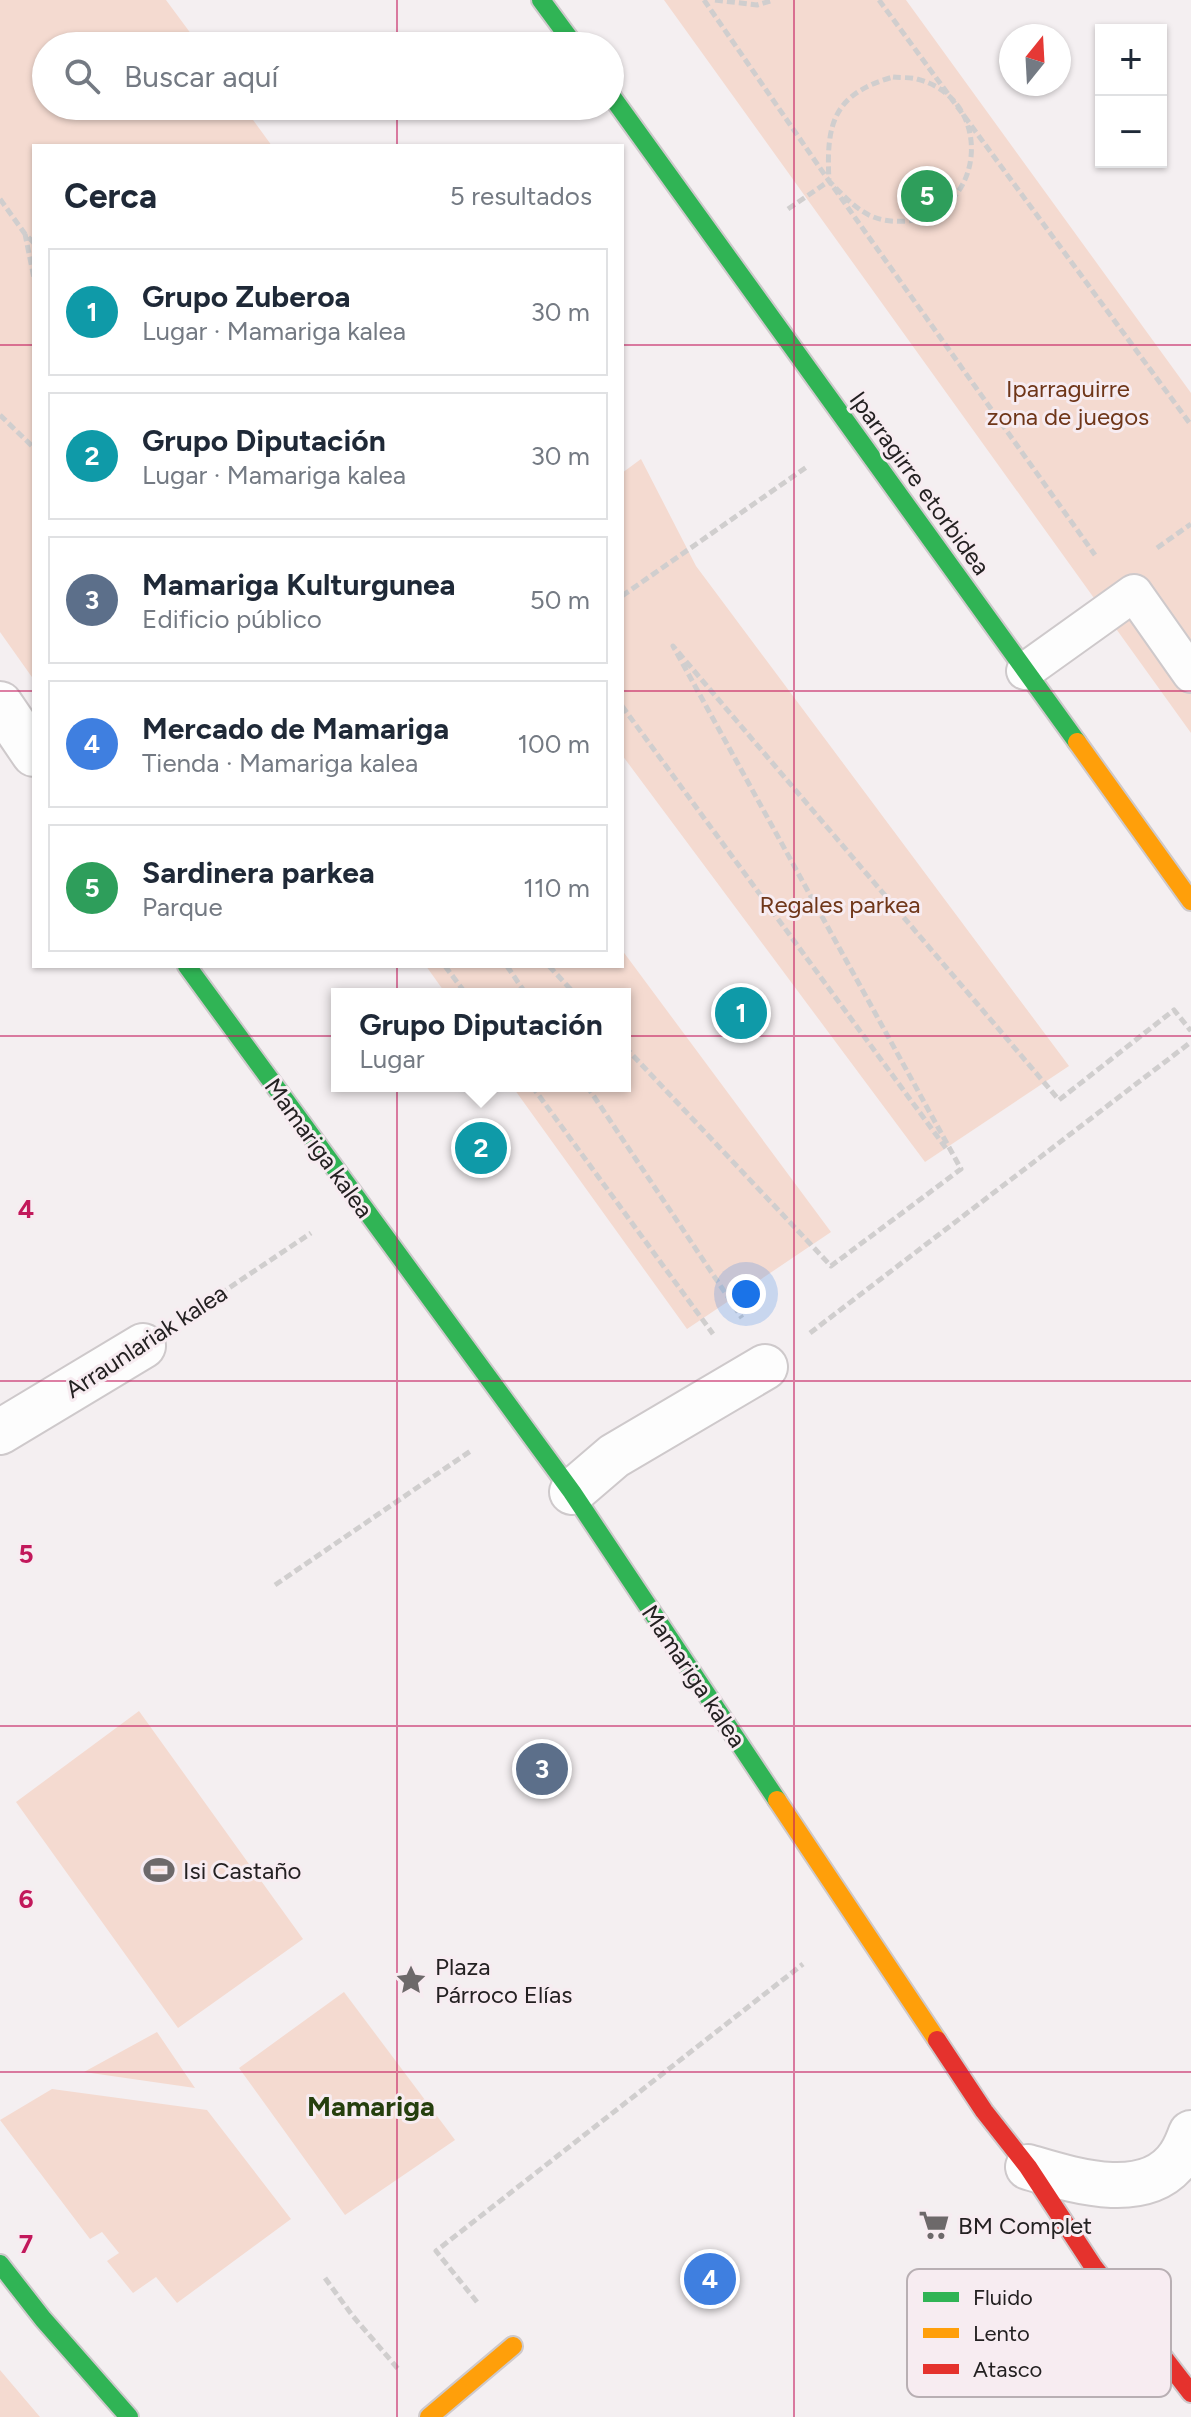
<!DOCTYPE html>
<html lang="es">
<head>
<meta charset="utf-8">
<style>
  body { margin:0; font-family:Figtree,sans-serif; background:#f2f2f3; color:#1f2937 }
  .controls { position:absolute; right:24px; top:24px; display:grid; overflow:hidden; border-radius:0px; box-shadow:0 2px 6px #0004 }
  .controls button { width:72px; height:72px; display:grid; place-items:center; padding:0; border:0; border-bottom:2px solid #e0e1e3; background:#fff; color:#1f2937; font:40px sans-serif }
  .compass { position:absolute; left:999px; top:24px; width:72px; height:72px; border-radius:50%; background:#fff; box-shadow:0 2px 6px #0004; rotate:18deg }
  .you { position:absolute; left:746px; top:1294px; width:28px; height:28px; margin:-20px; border:6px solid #fff; border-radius:50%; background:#1a73e8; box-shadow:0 0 0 12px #1a73e833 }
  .badge { display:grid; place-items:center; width:52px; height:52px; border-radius:50%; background:#1a73e8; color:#fff; font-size:26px; font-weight:700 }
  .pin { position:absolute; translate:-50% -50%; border:4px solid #fff; box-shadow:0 2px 8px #0006 }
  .popup { position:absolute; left:331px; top:988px; width:300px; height:104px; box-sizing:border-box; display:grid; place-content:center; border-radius:0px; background:#fff; filter:drop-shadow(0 2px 6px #0005); font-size:26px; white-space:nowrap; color:#747a83 }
  .popup b { font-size:30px; color:#1f2937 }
  .popup::after { content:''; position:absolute; left:50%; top:100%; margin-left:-16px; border:16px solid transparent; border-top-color:#fff }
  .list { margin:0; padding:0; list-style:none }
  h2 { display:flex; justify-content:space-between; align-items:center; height:104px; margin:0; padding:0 32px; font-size:34px }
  h2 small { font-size:26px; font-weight:400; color:#747a83 }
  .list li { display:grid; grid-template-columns:52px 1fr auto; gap:24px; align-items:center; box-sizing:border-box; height:128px; margin:0 16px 16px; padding:0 16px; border:2px solid #e0e1e3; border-radius:0px }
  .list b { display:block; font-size:30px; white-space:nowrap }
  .list p { margin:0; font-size:26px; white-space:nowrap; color:#747a83 }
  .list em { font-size:26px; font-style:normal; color:#747a83 }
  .icon { flex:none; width:44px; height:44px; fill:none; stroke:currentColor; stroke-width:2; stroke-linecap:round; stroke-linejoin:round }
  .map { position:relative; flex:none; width:1191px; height:2417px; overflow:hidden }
  .search { position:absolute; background:#fff; box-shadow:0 2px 6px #0004; left:32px; top:32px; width:592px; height:88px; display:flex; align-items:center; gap:20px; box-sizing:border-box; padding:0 28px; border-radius:44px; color:#747a83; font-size:30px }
  .panel { position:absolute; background:#fff; box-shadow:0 2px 6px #0004; left:32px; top:144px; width:592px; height:824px; border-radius:0px }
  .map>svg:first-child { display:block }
  .green { fill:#f4dad0 }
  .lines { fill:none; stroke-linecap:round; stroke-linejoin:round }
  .lane-casing { stroke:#cec9cb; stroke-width:40 }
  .street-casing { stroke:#cec9cb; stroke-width:48 }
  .fast-casing { stroke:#cec9cb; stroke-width:22 }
  .slow-casing { stroke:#cec9cb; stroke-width:22 }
  .jam-casing { stroke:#cec9cb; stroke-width:22 }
  .path { stroke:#d0cece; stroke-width:5; stroke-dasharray:8 4; stroke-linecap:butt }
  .lane { stroke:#fdfdfd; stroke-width:36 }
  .street { stroke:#fdfdfd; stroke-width:44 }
  .fast { stroke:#30b455; stroke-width:18 }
  .slow { stroke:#ff9f0a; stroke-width:18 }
  .jam { stroke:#e5322d; stroke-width:18 }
  .grid { fill:none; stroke:#c2185b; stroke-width:2; stroke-opacity:0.55 }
  .labels { text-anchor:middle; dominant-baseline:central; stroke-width:6; stroke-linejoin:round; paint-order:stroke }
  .park-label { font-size:24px; fill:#6f3619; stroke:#f7ecf1 }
  .street-label { font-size:24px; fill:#242122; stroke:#f7ecf1 }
  .poi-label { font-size:24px; fill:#242122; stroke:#f7ecf1; text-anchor:start }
  .quarter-label { font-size:28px; font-weight:bold; fill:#253f0e; stroke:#f7ecf1 }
  .key { fill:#f7ecf1; stroke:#b8afb3; stroke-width:2 }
  .key-label { font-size:22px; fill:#242122 }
  .grid-label { font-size:26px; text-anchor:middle; font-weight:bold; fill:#c2185b; stroke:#f7ecf1; stroke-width:6; stroke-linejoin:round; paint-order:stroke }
</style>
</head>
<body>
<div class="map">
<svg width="1191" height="2417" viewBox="0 0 1191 2417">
  <rect width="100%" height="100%" fill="#f4eff1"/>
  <path class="green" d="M0,0h166l34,46h-154v60h197l29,40h-238v534l-34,-48z
    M664,0h242l285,393v340z
    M641,459l55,107 373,500 -144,96 -303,-407v-282z
    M622,950l209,282 -144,97 -175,-243h113v-92h-179l-20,-28h196z
    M139,1711l164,228 -125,89 -162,-226z
    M344,1992l111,148 -110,75 -106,-147z
    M157,2032l38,56 -111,-16z
    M52,2089l155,21 84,109 -114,84 -21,-26 -23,16 -26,-32 12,-8 -17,-21 -12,7 -90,-119z
    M0,2370l40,47h-40z"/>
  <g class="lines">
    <g class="lane-casing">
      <path id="lane" d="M1025,671l109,-78 57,81"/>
    </g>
    <g class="street-casing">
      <path id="street" d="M0,704l34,50
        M0,1432l143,-86
        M572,1492l42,-36 151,-89
        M1028,2167c44,13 120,38 152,-11 5,-7 8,-15 11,-23"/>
    </g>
    <g class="fast-casing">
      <path id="fast" d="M541,0l34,46
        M610,94l467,648
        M187,966l385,526 205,308
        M0,2264l43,55 86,98"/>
    </g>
    <g class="slow-casing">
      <path id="slow" d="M1077,742l114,159
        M777,1800l160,240
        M429,2417l84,-71"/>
    </g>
    <g class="jam-casing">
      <path id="jam" d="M937,2040l47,71 44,56 65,99 98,127"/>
    </g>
    <path class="path" d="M704,0l125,181 266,374
      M715,0l42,5 17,-5
      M879,0l312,425
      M893,77c7,1 17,0 24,2 78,20 70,133 -10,142 -12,1 -25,0 -36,-5 -17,-8 -29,-22 -42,-35 -3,-57 4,-87 64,-104z
      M0,199l25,35
      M788,209l41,-28
      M34,243l-9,-9 9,44
      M0,415l34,33
      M1157,548l34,-24
      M622,596l186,-130
      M622,706l326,445
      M445,966l21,28
      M507,966l19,28
      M549,966l26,28
      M625,1047l206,219 130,-97 -288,-523 386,454 115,-90 17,21
      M532,1086l181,248
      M587,1086l155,232
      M190,1314l121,-81
      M810,1333l381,-291
      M275,1585l197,-135
      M325,2278l27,37 47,55
      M477,2302l-41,-51 367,-287"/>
    <use href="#lane" class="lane"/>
    <use href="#street" class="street"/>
    <use href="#fast" class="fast"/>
    <use href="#slow" class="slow"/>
    <use href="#jam" class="jam"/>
  </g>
  <path class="grid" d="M397,0v46M794,0v2417M397,106v40M0,345h34M622,345h569M0,691h34M622,691h569M397,966v1451M0,1036h1191M0,1381h1191M0,1726h1191M0,2072h1191"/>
  <defs>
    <g id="stadium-bare" transform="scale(2.4)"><path d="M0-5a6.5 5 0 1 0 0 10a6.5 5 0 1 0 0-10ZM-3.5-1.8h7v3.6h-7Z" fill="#6d696a" stroke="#f7ecf1" stroke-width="2.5" paint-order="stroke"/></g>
    <g id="sight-bare" transform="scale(2.4)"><path d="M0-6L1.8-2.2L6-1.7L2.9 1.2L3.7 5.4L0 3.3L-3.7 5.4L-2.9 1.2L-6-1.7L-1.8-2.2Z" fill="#6d696a" stroke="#f7ecf1" stroke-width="2.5" paint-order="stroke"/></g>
    <g id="supermarket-bare" transform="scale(2.4)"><path d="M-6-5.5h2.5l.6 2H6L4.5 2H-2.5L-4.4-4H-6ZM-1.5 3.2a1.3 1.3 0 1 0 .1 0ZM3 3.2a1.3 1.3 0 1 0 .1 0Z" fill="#6d696a" stroke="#f7ecf1" stroke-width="2.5" paint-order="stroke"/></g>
  </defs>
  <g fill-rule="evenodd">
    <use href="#stadium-bare" x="159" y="1870"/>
    <use href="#sight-bare" x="411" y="1980"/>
    <use href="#supermarket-bare" x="934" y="2225"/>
  </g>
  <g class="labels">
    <g class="park-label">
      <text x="1068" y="388">Iparraguirre<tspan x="1068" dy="28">zona de juegos</tspan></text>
      <text x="840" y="904">Regales parkea</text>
    </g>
    <g class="street-label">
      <text transform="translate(920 483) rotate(54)">Iparragirre etorbidea</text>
      <text transform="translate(319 1148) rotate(54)">Mamariga kalea</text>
      <text transform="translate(146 1341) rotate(-33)">Arraunlariak kalea</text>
      <text transform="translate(694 1676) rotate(56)">Mamariga kalea</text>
    </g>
    <g class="poi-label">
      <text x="183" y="1870">Isi Castaño</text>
      <text x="435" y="1966">Plaza<tspan x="435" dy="28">Párroco Elías</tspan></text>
      <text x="958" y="2225">BM Complet</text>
    </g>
    <g class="quarter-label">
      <text x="371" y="2106">Mamariga</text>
    </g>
  </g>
  <rect x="907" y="2269" width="264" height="128" rx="12" class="key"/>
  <rect x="923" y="2292" width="36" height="10" fill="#30b455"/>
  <rect x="923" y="2328" width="36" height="10" fill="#ff9f0a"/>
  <rect x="923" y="2364" width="36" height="10" fill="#e5322d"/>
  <g class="key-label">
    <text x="973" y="2305">Fluido</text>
    <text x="973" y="2341">Lento</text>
    <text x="973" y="2377">Atasco</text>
  </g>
  <g class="grid-label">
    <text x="26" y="1218">4</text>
    <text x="26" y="1563">5</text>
    <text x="26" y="1908">6</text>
    <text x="26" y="2253">7</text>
  </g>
</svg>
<div class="controls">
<button>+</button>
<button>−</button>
</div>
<svg class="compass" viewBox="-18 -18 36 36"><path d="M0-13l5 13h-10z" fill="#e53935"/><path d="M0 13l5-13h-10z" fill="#747a83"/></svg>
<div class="you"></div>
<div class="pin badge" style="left:741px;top:1013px;background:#0f9aa8">1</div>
<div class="pin badge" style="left:481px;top:1148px;background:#0f9aa8">2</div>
<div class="popup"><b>Grupo Diputación</b>Lugar</div>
<div class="pin badge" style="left:542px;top:1769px;background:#5c6f8a">3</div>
<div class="pin badge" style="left:710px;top:2279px;background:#3f7fe0">4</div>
<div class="pin badge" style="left:927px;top:196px;background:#2e9e5b">5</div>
<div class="search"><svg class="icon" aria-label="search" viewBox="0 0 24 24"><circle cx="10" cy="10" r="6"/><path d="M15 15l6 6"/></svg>Buscar aquí</div>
<section class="panel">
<h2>Cerca<small>5 resultados</small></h2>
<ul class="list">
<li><span class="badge" style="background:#0f9aa8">1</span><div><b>Grupo Zuberoa</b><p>Lugar · Mamariga kalea</p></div><em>30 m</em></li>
<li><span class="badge" style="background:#0f9aa8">2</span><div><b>Grupo Diputación</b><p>Lugar · Mamariga kalea</p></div><em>30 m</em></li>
<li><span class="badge" style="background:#5c6f8a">3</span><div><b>Mamariga Kulturgunea</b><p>Edificio público</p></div><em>50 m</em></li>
<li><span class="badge" style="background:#3f7fe0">4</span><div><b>Mercado de Mamariga</b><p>Tienda · Mamariga kalea</p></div><em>100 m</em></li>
<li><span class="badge" style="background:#2e9e5b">5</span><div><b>Sardinera parkea</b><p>Parque</p></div><em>110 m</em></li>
</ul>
</section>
</div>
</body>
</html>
